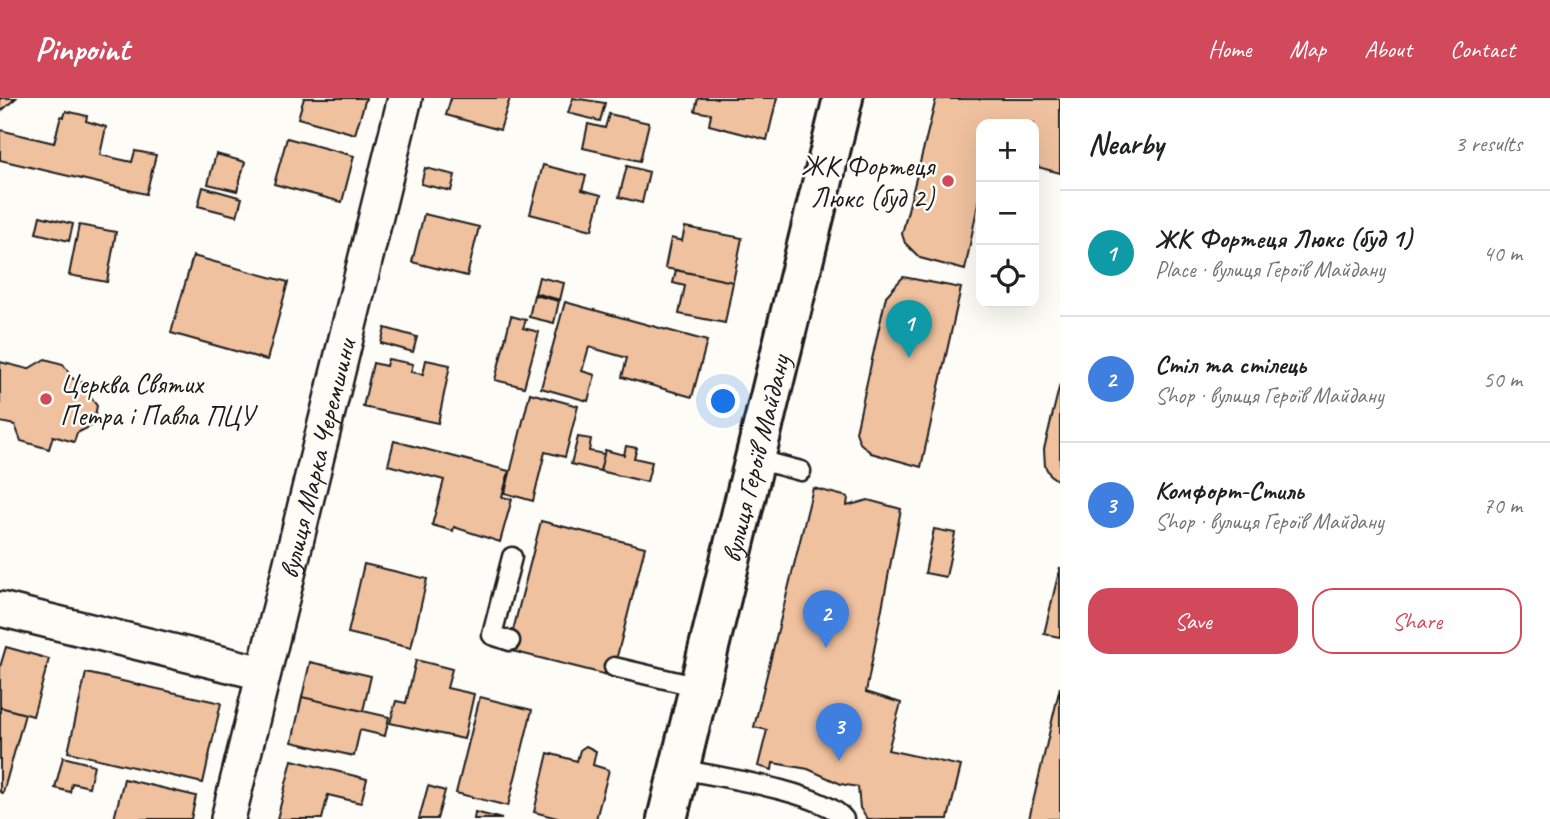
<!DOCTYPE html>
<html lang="en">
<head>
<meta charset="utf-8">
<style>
  body { margin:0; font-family:Caveat,sans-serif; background:#f2f2f2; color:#202124 }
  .controls { position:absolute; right:21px; top:21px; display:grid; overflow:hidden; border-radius:14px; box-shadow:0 7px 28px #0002 }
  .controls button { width:63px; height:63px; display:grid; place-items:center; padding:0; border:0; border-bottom:2px solid #e0e0e0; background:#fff; color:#202124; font:35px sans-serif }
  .you { position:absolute; left:724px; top:304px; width:24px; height:24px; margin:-18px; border:5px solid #fff; border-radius:50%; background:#1a73e8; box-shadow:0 0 0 10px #1a73e833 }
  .badge { display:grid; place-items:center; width:46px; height:46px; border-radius:50%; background:#d1495b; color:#fff; font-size:23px; font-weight:700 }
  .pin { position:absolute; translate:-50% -58px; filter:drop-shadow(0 2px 4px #0008) }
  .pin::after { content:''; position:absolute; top:37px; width:24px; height:21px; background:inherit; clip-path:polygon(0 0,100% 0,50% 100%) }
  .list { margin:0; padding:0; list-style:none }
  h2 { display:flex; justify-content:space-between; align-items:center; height:91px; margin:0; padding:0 28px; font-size:30px }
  h2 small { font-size:23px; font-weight:400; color:#757577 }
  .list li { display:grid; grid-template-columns:46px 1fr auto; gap:21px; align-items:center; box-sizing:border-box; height:126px; padding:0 28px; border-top:2px solid #e0e0e0 }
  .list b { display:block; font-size:26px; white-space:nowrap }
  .list p { margin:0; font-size:23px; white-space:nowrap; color:#757577 }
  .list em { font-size:23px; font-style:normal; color:#757577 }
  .actions { display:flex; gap:14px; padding:21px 28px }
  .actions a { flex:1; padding:16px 0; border:2px solid #d1495b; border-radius:21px; text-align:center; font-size:24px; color:#d1495b }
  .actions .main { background:#d1495b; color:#fff }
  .icon { flex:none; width:38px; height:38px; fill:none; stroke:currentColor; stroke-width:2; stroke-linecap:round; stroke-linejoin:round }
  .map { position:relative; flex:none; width:1060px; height:721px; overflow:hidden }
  header { display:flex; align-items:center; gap:42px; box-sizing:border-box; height:98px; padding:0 35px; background:#d1495b; color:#fff }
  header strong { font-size:33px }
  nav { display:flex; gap:38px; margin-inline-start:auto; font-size:24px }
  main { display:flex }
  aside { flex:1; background:#fff }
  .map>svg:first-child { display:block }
  .building { fill:#efc19f; stroke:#1c1c1c; stroke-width:2 }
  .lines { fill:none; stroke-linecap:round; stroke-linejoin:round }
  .lane-casing { stroke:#1c1c1c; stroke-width:23 }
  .street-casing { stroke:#1c1c1c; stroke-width:38 }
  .primary-casing { stroke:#1c1c1c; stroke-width:44 }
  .lane { stroke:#fdfcf7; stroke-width:18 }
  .street { stroke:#fdfcf7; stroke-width:33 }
  .primary { stroke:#fdfcf7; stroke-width:38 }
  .poi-dot { fill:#d1495b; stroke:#fdfcf7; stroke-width:2.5 }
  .labels { text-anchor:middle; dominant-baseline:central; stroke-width:5; stroke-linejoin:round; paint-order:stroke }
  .poi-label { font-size:28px; fill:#1c1c1c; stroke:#fdfcf7; text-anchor:end }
  .street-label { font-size:28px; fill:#1c1c1c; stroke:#fdfcf7 }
</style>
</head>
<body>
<header>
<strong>Pinpoint</strong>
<nav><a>Home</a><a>Map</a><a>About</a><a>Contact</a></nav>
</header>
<main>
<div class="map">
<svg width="1060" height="721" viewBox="0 0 1060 721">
  <rect width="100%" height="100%" fill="#fdfcf7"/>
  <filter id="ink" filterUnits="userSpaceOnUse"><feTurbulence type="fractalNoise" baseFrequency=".0143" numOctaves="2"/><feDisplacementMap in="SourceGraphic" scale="14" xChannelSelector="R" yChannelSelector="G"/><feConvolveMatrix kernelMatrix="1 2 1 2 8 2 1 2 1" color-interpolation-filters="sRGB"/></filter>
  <g filter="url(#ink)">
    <path class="building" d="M0,0h16l-16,14z
      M304,0h62l-11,36 -57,-16z
      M451,0h59l-10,32 -54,-15z
      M573,0l32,5 -5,18 -32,-8z
      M698,0h79l-10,42 -58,-15 2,-11 -16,-3z
      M936,1h124v74l-26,-7v-42h-53v64l-16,82 -45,-12 -15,-15 -3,-9z
      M66,13l21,5 -1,5 20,6 -6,28 32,7 3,-11 21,4 -10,39 -146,-34v-30l54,13 7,-27 3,1z
      M609,16l40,9 -9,38 -57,-13 5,-24 17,4z
      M287,40l67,18 -12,46 -68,-18z
      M216,56l29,8 -8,29 -29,-7z
      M543,67l43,11 -4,14 19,5 -9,35 -62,-16z
      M627,68l22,6 -7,31 -23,-6z
      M425,70l30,7 -4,16 -30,-7z
      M203,89l39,11 -5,18 -39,-10z
      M424,116l55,13 -12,49 -55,-14z
      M40,118l33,8 -4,17 -33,-8z
      M79,127l37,7 -9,50 -38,-7z
      M685,129l57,11 -9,44 -68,-14 6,-30 11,3z
      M193,158l95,26 -21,78 -96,-27z
      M676,172l57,12 -8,41 -46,-9 6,-28 -12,-3z
      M539,179l25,6 -4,17 -25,-7z
      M903,179l58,11 -40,179 -50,-14 -11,-10 -4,-11 30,-136z
      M534,197l25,6 -5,22 -25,-6z
      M565,204l142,39 -15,56 -70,-20 5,-19 -38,-11 -7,24 13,4 -7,26 -47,-13z
      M511,218l15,4 -3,8 16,4 -15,55 -29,-7z
      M385,230l32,9 -4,15 -32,-9z
      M45,261l18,5 10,15 15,5 -1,8 10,14 -4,19 -16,8 -3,9 -21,-6 -4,13 -28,-8 -6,-16 -15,-3v-60l28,7z
      M388,261l25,5 -2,8 12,2 3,-14 24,5 -12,58 -75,-16 10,-44 13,3z
      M1060,286v98l-10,-7 -5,-9 -1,-17z
      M530,295l48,13 -13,51 -20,-5 -12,49 -28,-8z
      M578,339l13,2 -2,12 15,3 -4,17 -29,-7z
      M394,343l115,30 -7,26 10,2 -12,43 -46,-15 -1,4 -21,-6 12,-45 -56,-15z
      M626,348l11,2 -3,10 18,4 -5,20 -47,-11 5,-21 19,5z
      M813,390l35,9 -1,9 21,-6 33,9 -35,183 35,11 -13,47 73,16 -13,53h-81l-7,-11 -2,-21 -17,-3 -33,-15 -35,-6 -1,7 -14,-4 9,-36 -13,-3z
      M541,423l104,26 -33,129 -104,-26z
      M934,431l21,4 -9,44 -21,-4z
      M364,466l63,15 -16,69 -63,-15z
      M1060,469v70l-16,-3z
      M6,549l43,12 -16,57 -33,-9v-40z
      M416,562l36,9 -5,19 27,6 -10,45 -74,-16 6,-22 10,2z
      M310,564l61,14 -8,35 -61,-14z
      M86,575l135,30 -18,80 -135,-31z
      M1060,589v132h-31z
      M302,599l87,20 -4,19 -25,-6 -6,26 -62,-14z
      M480,599l52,13 -24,96 -52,-13z
      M0,609l25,7 -22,79 -3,-1z
      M586,648l10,5 -3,14 16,5 -13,49h-35l-27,-7 14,-59 29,8 3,-11z
      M63,659l31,8 -5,22 -17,-4 -2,9 -15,-4z
      M292,662l75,19 -6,24 -33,-8 -6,24h-45z
      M124,681l72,17 -5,23h-77z
      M428,688l17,5 -8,28h-18z
      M475,714l27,7h-28z"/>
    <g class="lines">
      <g class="lane-casing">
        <path id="lane" d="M755,361l46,12
          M510,543l-18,-6 20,-78
          M614,569l85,20
          M679,671c36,7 145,23 165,50"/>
      </g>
      <g class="street-casing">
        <g id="street">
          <path d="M0,511l262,64"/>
          <path id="s1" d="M228,721l177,-721"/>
        </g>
      </g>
      <g class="primary-casing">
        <g id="primary">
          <path id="s2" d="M667,721l176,-721"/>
        </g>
      </g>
      <use href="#lane" class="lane"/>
      <use href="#street" class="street"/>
      <use href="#primary" class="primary"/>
    </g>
  </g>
  <g class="poi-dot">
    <circle cx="948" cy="83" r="7"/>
    <circle cx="46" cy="301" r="7"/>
  </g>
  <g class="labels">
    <g class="poi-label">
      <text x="934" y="67">ЖК Фортеця<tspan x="934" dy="32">Люкс (буд 2)</tspan></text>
      <text x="60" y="285" text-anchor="start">Церква Святих<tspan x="60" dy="32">Петра і Павла ПЦУ</tspan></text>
    </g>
    <g class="street-label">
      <text stroke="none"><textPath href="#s1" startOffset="371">вулиця Марка Черемшини</textPath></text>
      <text stroke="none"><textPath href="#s2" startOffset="371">вулиця Героїв Майдану</textPath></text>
    </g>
  </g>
</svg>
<div class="controls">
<button>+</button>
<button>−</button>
<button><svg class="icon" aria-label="locate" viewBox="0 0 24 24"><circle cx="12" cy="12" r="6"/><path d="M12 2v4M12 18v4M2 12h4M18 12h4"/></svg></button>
</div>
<div class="you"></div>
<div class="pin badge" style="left:909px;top:260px;background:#0f9aa8">1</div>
<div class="pin badge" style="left:826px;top:550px;background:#3f7fe0">2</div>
<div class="pin badge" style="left:839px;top:663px;background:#3f7fe0">3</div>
</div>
<aside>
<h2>Nearby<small>3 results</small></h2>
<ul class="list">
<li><span class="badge" style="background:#0f9aa8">1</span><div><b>ЖК Фортеця Люкс (буд 1)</b><p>Place · вулиця Героїв Майдану</p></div><em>40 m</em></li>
<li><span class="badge" style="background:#3f7fe0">2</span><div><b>Стіл та стілець</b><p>Shop · вулиця Героїв Майдану</p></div><em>50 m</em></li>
<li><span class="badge" style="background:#3f7fe0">3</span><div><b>Комфорт-Стиль</b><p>Shop · вулиця Героїв Майдану</p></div><em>70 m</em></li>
</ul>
<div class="actions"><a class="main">Save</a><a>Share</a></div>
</aside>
</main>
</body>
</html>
